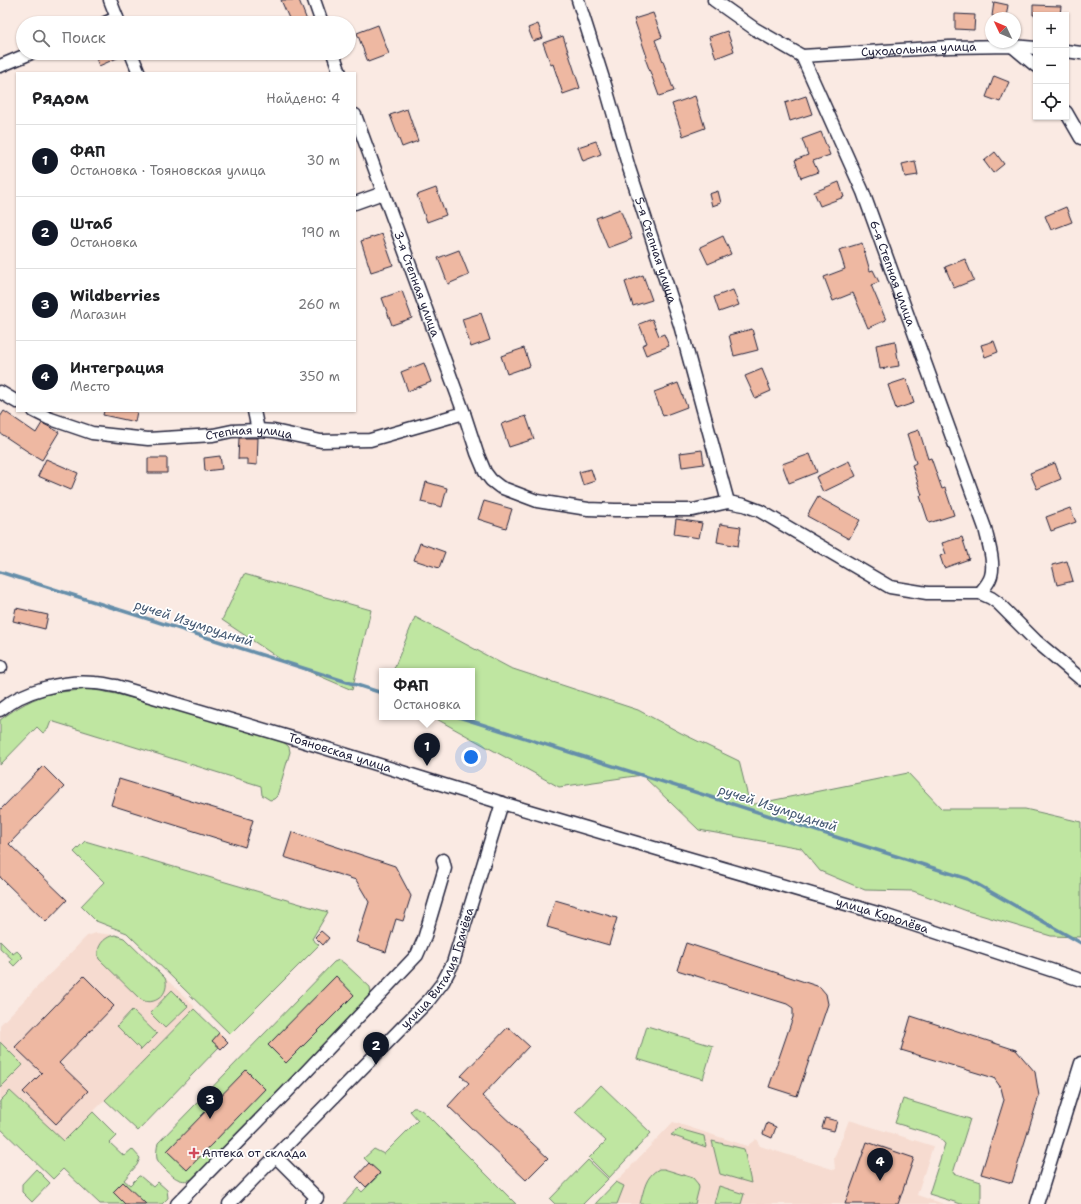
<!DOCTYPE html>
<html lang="ru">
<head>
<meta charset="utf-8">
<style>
  body { margin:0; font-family:"Shantell Sans",sans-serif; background:#f2f2f2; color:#202124 }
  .controls { position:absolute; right:12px; top:12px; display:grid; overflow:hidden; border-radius:0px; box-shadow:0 1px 3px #0004 }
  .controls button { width:36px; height:36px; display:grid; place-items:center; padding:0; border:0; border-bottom:1px solid #e0e0e0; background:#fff; color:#202124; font:20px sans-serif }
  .compass { position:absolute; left:985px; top:12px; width:36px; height:36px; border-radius:50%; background:#fff; box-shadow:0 1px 3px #0004; rotate:314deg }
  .you { position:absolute; left:471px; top:757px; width:14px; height:14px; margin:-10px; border:3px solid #fff; border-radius:50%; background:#1a73e8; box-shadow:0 0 0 6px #1a73e833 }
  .badge { display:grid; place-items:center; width:26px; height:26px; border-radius:50%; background:#111827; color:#fff; font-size:13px; font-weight:700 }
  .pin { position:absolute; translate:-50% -33px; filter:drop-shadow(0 1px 2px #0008) }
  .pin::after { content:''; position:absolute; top:21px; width:14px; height:12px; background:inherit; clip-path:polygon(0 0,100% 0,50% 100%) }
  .popup { position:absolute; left:379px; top:668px; width:96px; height:52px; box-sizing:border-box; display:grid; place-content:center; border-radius:0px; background:#fff; filter:drop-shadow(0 1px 3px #0005); font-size:13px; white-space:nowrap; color:#757577 }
  .popup b { font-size:15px; color:#202124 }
  .popup::after { content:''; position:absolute; left:50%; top:100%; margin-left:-8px; border:8px solid transparent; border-top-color:#fff }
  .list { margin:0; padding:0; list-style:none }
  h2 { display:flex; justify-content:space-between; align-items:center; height:52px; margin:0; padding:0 16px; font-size:17px }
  h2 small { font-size:13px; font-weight:400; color:#757577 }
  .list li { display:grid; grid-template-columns:26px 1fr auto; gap:12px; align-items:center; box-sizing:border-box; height:72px; padding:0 16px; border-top:1px solid #e0e0e0 }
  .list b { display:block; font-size:15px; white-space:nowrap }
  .list p { margin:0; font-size:13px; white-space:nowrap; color:#757577 }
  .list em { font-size:13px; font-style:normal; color:#757577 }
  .icon { flex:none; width:22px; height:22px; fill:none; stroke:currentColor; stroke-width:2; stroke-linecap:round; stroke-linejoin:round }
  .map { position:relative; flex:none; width:1081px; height:1204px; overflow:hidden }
  .search { position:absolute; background:#fff; box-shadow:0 1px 3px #0004; left:16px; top:16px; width:340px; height:44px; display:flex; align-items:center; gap:10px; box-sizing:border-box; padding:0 14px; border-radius:22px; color:#757577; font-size:15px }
  .panel { position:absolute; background:#fff; box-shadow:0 1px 3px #0004; left:16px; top:72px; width:340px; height:340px; border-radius:0px }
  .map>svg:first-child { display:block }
  .built { fill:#f6dbd0 }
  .green { fill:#bfe6a1; stroke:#70846e }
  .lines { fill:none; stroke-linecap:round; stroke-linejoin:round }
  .stream { stroke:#658eaa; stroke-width:3.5 }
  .building { fill:#eeb8a2; stroke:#22223b }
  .minor-casing { stroke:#22223b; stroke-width:15 }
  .minor { stroke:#fff; stroke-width:12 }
  .poi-dot { fill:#d1495b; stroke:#fff; stroke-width:1.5 }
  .labels { text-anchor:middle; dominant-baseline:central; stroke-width:3.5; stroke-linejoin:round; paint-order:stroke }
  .street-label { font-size:12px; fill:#22223b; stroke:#fff }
  .poi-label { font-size:12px; fill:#22223b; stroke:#fff; text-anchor:start }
  .water-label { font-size:13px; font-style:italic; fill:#445872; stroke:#fff }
</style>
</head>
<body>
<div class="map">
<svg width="1081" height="1204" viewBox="0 0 1081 1204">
  <rect width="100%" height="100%" fill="#faeae3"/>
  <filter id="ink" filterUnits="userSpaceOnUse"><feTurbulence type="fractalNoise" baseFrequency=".025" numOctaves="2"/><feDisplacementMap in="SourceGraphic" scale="8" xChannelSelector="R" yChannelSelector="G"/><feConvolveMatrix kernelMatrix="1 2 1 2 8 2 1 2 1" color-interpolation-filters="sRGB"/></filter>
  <g filter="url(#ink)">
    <path class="built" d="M96,933l19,2 9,3 70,68v3l-147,150 -47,-45v-89l87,-89z
      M849,1120l84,26 -16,49 27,9h-349l78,-82 74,24 9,-7 4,7 75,24 -1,-12z"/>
    <path class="green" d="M244,574l127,36 -19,80 -72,-31 -58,-39z
      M415,617l95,51 128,42 43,23 58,28 11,44 158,-32 34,36h83l56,13v115l-30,-1 -84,-25 -54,-20 -48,-1 -45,-19 -19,-23 -102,-18 -57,-55 -83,12 -126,-70h39v-46h-79z
      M89,689l27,5 162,43 11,10 1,5 -13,44 -3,3 -4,1 -8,-5 -1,-9 -210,-65 -3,8 -5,4 -6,-6 -37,38v-45c16,-12 34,-23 54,-27 11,-2 23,-2 35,-4z
      M85,841l243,71 -16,27 7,6 -89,89 -103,-101 -31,-12 -15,-15 23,-24 -30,-30z
      M115,935l9,3 41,40c6,15 -11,30 -25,21l-41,-40c-4,-11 4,-22 16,-24z
      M0,941l13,13 4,-3 6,6 -9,9 -4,-4 2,-3 -12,-11z
      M339,960l5,3 26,24 1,6 -2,4 -175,181c-12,7 -21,-1 -29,-9 -3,-3 -6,-6 -8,-10 -1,-5 0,-12 1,-16l176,-181z
      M172,990l16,16 -23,22 -15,-15z
      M194,1009l25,24v14l-81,84 -33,-31z
      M132,1010l25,24 -16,16 -24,-24z
      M647,1026l66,20 -10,33 -66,-20z
      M0,1042l23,23 -23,23z
      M601,1085l50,48 -42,45 -20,-20 17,-17 -31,-29z
      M10,1091l54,50 29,-29 24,24 -7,7 14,13 8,-7 8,9 -3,7 -13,15 6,5 9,-9h1l13,11 5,-5 9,8 1,8 -6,6h-62l-37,-35 -10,10 -53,-51v-27z
      M903,1099l67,20 -17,54 28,9v22h-20l-32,-10 16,-50 -7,-8 -43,-13z
      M413,1108c5,-1 8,2 12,5l91,91h-172l14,-16 4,4 18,-18 -16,-16 10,-9 10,5 34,-34 -8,-9z
      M679,1129l25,7 2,11 -35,-12z
      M712,1141l32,8 7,34 -31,-9z
      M588,1160l20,19 -25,25h-28l-5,-5z
      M36,1169l14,14 -18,19 -10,-10v-8z
      M659,1169h5l29,9 5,6 1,4 -4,16h-55c4,-14 5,-28 19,-35z
      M616,1182l8,4 -7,18h-22z
      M719,1186l25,8 -3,10h-27z"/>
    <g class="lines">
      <path class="stream" d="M0,572l382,121
        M459,717l509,162 113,64"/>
    </g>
    <path class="building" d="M281,0h18l9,23h-17z
      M994,2l14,3 -2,13 -14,-2z
      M1033,5l28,1 -1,9h-27z
      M653,13l9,24 -7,3 19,51 -15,5 -14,-38 2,-1 -13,-38z
      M955,14l20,1 -1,15 -19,-1z
      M538,24l5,14 -10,3 -5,-13z
      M378,25l11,29 -21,8 -11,-29z
      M727,31l7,20 -18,7 -7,-21z
      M563,36l17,52 -17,6 -10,-30 -2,1 -8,-22z
      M94,53h30v2l-25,11z
      M994,76l15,6 -9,20 -14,-5z
      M695,96l10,32 -22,8 -11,-32z
      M806,96l6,18 -22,7 -5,-18z
      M407,109l11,32 -16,6 -12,-32z
      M821,132l9,23 -17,6 5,11 -17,6 -6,-18 13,-5 -6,-16z
      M596,141l5,13 -18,7 -5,-14z
      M995,152l9,12 -11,9 -9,-12z
      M915,161l3,14 -13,2 -3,-13z
      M839,182l5,15 -24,9 -6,-14z
      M436,188l10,27 -19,7 -10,-27z
      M718,191l3,12 -9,3 -3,-12z
      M1066,207l6,15 -21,8 -6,-14z
      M620,209l12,30 -24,9 -12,-30z
      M382,234l11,31 -22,7 -10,-31z
      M723,236l8,18 -23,10 -8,-17z
      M862,243l8,28 3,-1 6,12 -8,3 15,35 -18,8 -15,-35 -20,8 -9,-24 21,-8 -6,-19z
      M459,250l10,25 -21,9 -10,-26z
      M965,259l9,21 -20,8 -9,-21z
      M643,275l9,25 -19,6 -8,-24z
      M733,290l6,15 -20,7 -5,-15z
      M402,291l10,27 -20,7 -10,-27z
      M481,313l9,27 -19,7 -9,-28z
      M652,319l7,17 5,-2 5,12 -23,9 -4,-10 5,-2 -8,-19z
      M752,329l6,21 -24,6 -5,-21z
      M895,341l4,25 -19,3 -4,-24z
      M994,341l4,11 -13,5 -4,-12z
      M524,348l6,18 -23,8 -6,-18z
      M424,363l7,19 -23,9 -7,-19z
      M762,369l9,22 -16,7 -10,-22z
      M906,379l8,24 -18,6 -8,-24z
      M678,383l9,24 -24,9 -9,-24z
      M4,411l32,22 6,-10 17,9 -17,28 -15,-9 -27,-18v-16z
      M104,411h33l-2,11 -32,-7z
      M526,416l8,23 -25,8 -8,-23z
      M919,430l9,29 3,-1 11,31 3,-1 9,27 -25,8 -9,-27 2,-1 -10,-30 4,-2 -9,-29z
      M239,438h19l-1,27 -10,-1v-5h-9z
      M702,450l2,14 -22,3 -2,-14z
      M810,454l7,18 -28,11 -7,-19z
      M220,456l2,13 -17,2 -1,-13z
      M148,458h19v15h-19z
      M46,459l32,14 -7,17 -33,-14z
      M849,461l7,15 -33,16 -7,-15z
      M1055,463l6,16 -24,10 -7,-16z
      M591,469l4,12 -12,4 -4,-13z
      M426,482l21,6 -5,19 -21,-5z
      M818,497l42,23 -11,19 -42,-23z
      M484,501l28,8 -6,19 -28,-9z
      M1070,508l6,14 -25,9 -5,-14z
      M676,519l26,4 -3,15 -25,-4z
      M720,524l21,3 -3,19 -21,-4z
      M962,537l7,22 -25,9 -4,-12 6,-2 -4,-11z
      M420,543l25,9 -6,16 -25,-8z
      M1067,561l6,20 -16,4 -5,-20z
      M16,608l32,7 -3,14 -32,-8z
      M43,766l21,21 -55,57 58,56 -21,22 -46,-45v-67z
      M119,779l134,41 -8,27 -134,-42z
      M292,832l103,34 16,30 -8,25 -7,-2 -10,33 -30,-10 13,-40 -13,-22 -72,-23z
      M555,900l62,18 -8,27 -62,-18z
      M321,931l8,7 -6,7 -8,-8z
      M686,943l134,44 6,7 2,10 -31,92 -28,-9 24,-70v-9l-6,-4 -110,-34z
      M84,976l30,30 -55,57 29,28 -32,33 -33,-32 19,-19 -27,-26z
      M336,976l18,19 -68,68 -18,-18z
      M911,1016l105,34 19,22 4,24 -27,87 -31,-9 23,-74 -3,-12 -7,-10 -93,-28z
      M508,1027l21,19 -47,50 66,62 -22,22 -78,-74 21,-23 -8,-7z
      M219,1033l9,9 -7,7 -9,-8z
      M246,1070l19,19 -78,81 -20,-19z
      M825,1118l12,3 -3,10 -12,-3z
      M767,1123l9,4 -4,11 -9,-4z
      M867,1142l47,16 -16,46h-53z
      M369,1163l11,10 -14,14 -10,-10z
      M123,1182l23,22h-21l-12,-12z"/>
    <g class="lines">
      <g class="minor-casing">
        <g id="minor">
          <path d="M110,0l9,23"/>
          <path d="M314,0l8,23"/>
          <path id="s1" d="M578,0l28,88 23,80 51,157 48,177"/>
          <path id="s2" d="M714,0l41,29 47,27 61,136 122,336c3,14 10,34 6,48 -2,7 -7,12 -11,17"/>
          <path d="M105,23l12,-5"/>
          <path d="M1012,46l24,20"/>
          <path d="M1066,51l15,2"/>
          <path d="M131,53l8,20"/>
          <path d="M333,53l7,20"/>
          <path id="s3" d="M802,56l147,-9 63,-1 24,2"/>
          <path d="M0,66l31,-13"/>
          <path d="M1066,112l15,26"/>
          <path id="s4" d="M355,115l109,298 13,40 8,19 6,8 9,7 37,14 51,8 27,1h78l35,-8 16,3 16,6 130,76 37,6h53l11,5 7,5 38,38 45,38"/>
          <path d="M355,203l28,-10"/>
          <path d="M0,392l17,10"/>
          <path id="s5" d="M34,411l14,7 44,15 56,6 65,-4 19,-4 26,-1 16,1 47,10 49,-1 94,-27"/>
          <path d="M254,411l4,19"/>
          <path d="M0,667h1"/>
          <path id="s6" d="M0,710c24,-20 64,-30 95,-27 7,0 14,2 21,3l183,54 203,63 179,53 203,59 197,65"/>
          <path d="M276,1157l41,41 -6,6"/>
          <path d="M177,1204l108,-110 132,-139 7,-16 21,-71 -2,-8"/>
          <path id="s7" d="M229,1204l200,-204 14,-18 10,-19 49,-160"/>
          <path d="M1037,1204l44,-141"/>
        </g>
      </g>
      <use href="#minor" class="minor"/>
    </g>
  </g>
  <path class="poi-dot" d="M192 1147h4v4h4v4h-4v4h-4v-4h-4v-4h4z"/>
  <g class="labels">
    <g class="street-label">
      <text stroke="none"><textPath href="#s3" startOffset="117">Суходольная улица</textPath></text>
      <text stroke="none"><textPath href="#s1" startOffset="262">5-я Степная улица</textPath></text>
      <text stroke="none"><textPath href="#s2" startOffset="340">6-я Степная улица</textPath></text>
      <text stroke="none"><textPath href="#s4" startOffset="180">3-я Степная улица</textPath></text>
      <text stroke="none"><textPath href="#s5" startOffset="220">Степная улица</textPath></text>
      <text stroke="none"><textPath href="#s6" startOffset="356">Тояновская улица</textPath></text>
      <text stroke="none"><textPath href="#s6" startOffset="922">улица Королёва</textPath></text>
      <text stroke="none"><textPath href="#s7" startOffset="318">улица Виталия Грачёва</textPath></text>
    </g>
    <g class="poi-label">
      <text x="202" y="1153">Аптека от склада</text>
    </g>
    <g class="water-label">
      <text transform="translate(194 623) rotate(18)">ручей Изумрудный</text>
      <text transform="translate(778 808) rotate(18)">ручей Изумрудный</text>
    </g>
  </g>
</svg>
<div class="controls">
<button>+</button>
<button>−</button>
<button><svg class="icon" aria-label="locate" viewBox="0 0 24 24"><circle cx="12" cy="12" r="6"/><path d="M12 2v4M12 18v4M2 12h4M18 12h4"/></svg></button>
</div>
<svg class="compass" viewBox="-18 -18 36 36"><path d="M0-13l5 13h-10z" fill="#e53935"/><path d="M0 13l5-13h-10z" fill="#757577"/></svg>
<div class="you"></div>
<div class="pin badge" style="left:427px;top:766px">1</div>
<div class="popup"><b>ФАП</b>Остановка</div>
<div class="pin badge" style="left:376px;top:1065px">2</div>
<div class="pin badge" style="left:210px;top:1119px">3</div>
<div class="pin badge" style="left:880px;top:1181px">4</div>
<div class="search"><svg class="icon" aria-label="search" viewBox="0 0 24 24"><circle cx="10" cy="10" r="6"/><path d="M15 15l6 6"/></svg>Поиск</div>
<section class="panel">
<h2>Рядом<small>Найдено: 4</small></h2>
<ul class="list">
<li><span class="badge">1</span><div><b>ФАП</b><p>Остановка · Тояновская улица</p></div><em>30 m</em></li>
<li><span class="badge">2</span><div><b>Штаб</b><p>Остановка</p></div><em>190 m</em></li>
<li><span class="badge">3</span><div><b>Wildberries</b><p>Магазин</p></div><em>260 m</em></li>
<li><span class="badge">4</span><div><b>Интеграция</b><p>Место</p></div><em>350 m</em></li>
</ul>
</section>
</div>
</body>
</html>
